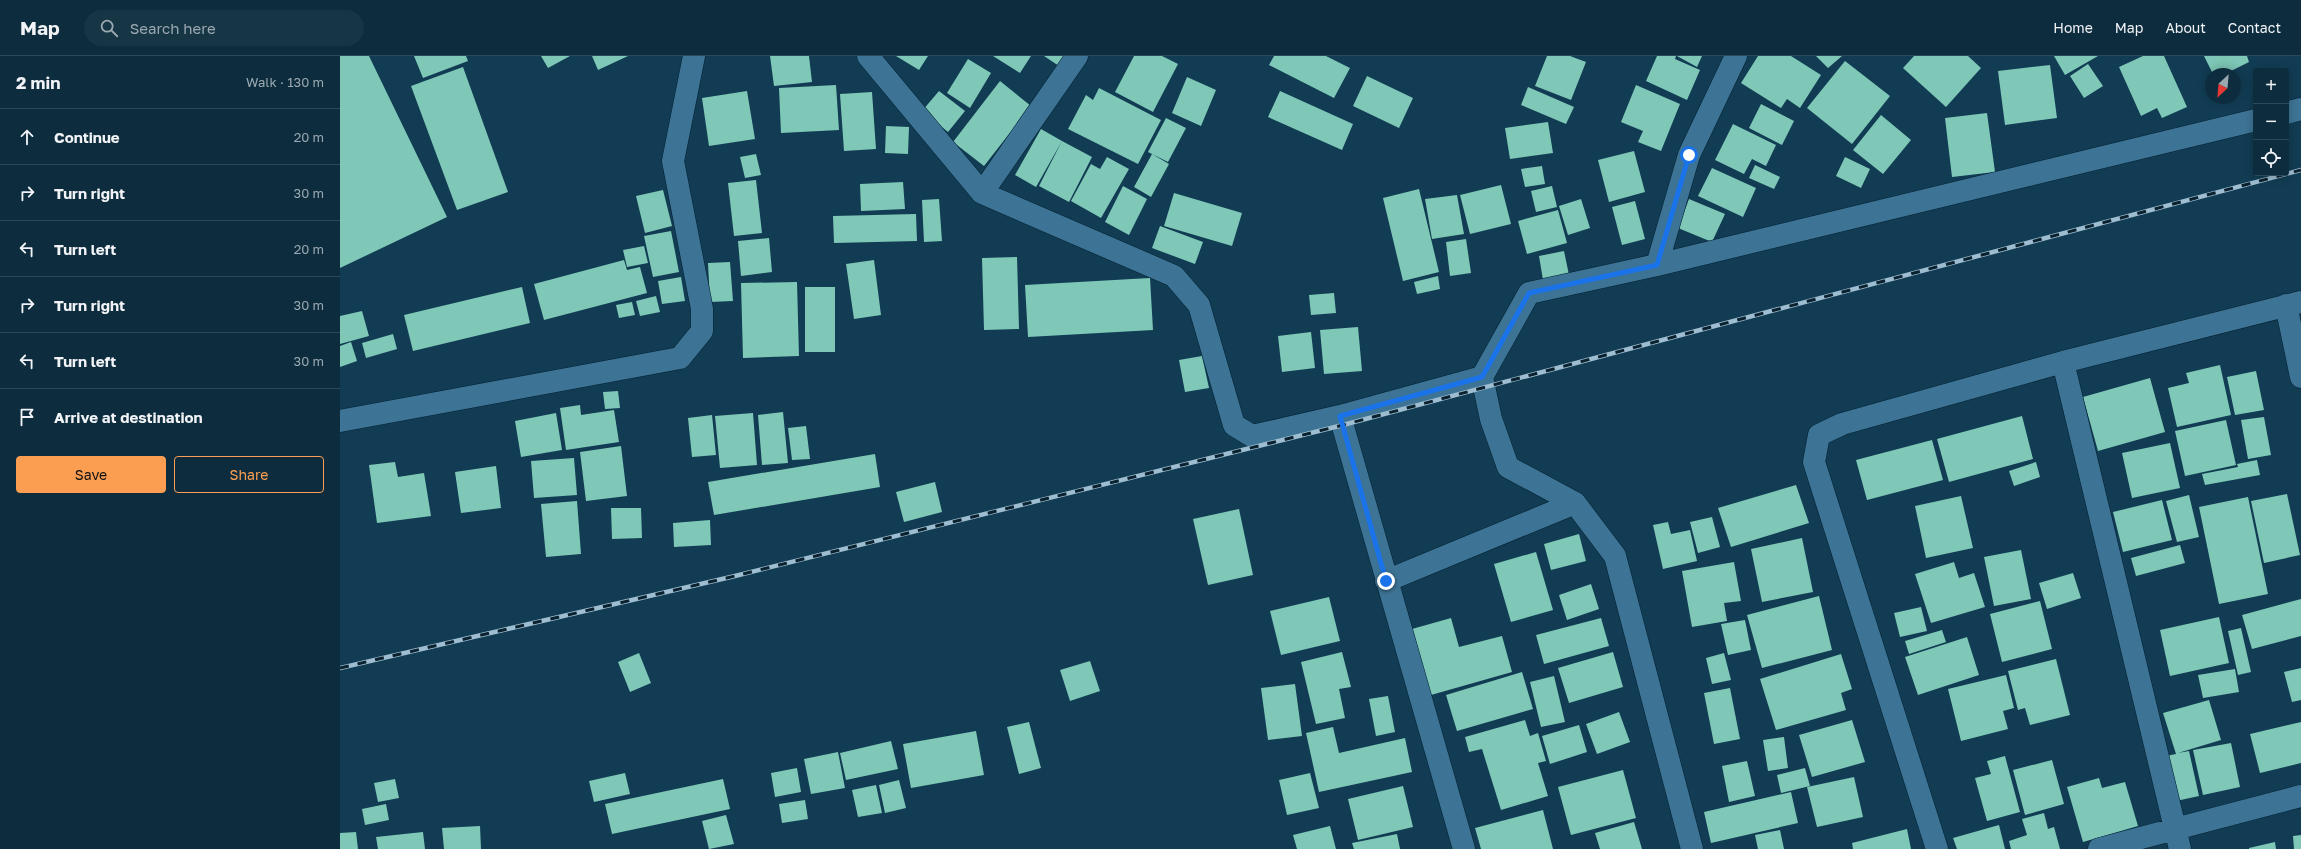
<!DOCTYPE html>
<html lang="en">
<head>
<meta charset="utf-8">
<style>
  body { margin:0; font-family:"Golos Text",sans-serif; background:#163545; color:#f1f3f6 }
  .controls { position:absolute; right:12px; top:12px; display:grid; overflow:hidden; border-radius:4px; box-shadow:0 2px 10px #0003 }
  .controls button { width:36px; height:36px; display:grid; place-items:center; padding:0; border:0; border-bottom:1px solid #2d4958; background:#0d2d3e; color:#f1f3f6; font:20px sans-serif }
  .compass { position:absolute; left:1865px; top:12px; width:36px; height:36px; border-radius:50%; background:#0d2d3e; box-shadow:0 2px 10px #0003; rotate:206deg }
  .stop { position:absolute; width:12px; height:12px; margin:-9px; border:3px solid #1a73e8; border-radius:50%; background:#fff }
  .stop.end { background:#1a73e8; border-color:#fff; box-shadow:0 1px 4px #0008 }
  .list { margin:0; padding:0; list-style:none }
  h2 { display:flex; justify-content:space-between; align-items:center; height:52px; margin:0; padding:0 16px; font-size:17px }
  h2 small { font-size:13px; font-weight:400; color:#9aa8b0 }
  .list li { display:grid; grid-template-columns:26px 1fr auto; gap:12px; align-items:center; box-sizing:border-box; height:56px; padding:0 16px; border-top:1px solid #2d4958 }
  .list b { display:block; font-size:15px; white-space:nowrap }
  .list em { font-size:13px; font-style:normal; color:#9aa8b0 }
  .actions { display:flex; gap:8px; padding:12px 16px }
  .actions a { flex:1; padding:9px 0; border:1px solid #fb9e51; border-radius:4px; text-align:center; font-size:14px; color:#fb9e51 }
  .actions .main { background:#fb9e51; color:#111 }
  .icon { flex:none; width:22px; height:22px; fill:none; stroke:currentColor; stroke-width:2; stroke-linecap:round; stroke-linejoin:round }
  .map { position:relative; flex:none; width:1961px; height:793px; overflow:hidden }
  header { display:flex; align-items:center; gap:24px; box-sizing:border-box; height:56px; padding:0 20px; background:#0d2d3e; border-bottom:1px solid #2d4958 }
  header strong { font-size:19px }
  nav { display:flex; gap:22px; margin-inline-start:auto; font-size:14px }
  .search { width:280px; height:36px; background:#163545; display:flex; align-items:center; gap:10px; box-sizing:border-box; padding:0 14px; border-radius:22px; color:#9aa8b0; font-size:15px }
  main { display:flex }
  aside { flex:1; background:#0d2d3e }
  .map>svg:first-child { display:block }
  .building { fill:#7fc8b7 }
  .lines { fill:none; stroke-linecap:round; stroke-linejoin:round }
  .minor-casing { stroke:#042132; stroke-width:23 }
  .minor { stroke:#3d7394; stroke-width:22 }
  .rail-casing { stroke:#9ebdd0; stroke-width:4.5 }
  .rail { stroke:#0a212f; stroke-width:3; stroke-dasharray:9; stroke-linecap:butt }
  .route { stroke:#1a73e8; stroke-width:5 }
</style>
</head>
<body>
<header>
<strong>Map</strong>
<div class="search"><svg class="icon" aria-label="search" viewBox="0 0 24 24"><circle cx="10" cy="10" r="6"/><path d="M15 15l6 6"/></svg>Search here</div>
<nav><a>Home</a><a>Map</a><a>About</a><a>Contact</a></nav>
</header>
<main>
<aside>
<h2>2 min<small>Walk · 130 m</small></h2>
<ul class="list">
<li><svg class="icon" aria-label="ahead" viewBox="0 0 24 24"><path d="M12 20V5M6 11l6-6 6 6"/></svg><div><b>Continue</b></div><em>20 m</em></li>
<li><svg class="icon" aria-label="right" viewBox="0 0 24 24"><path d="M7 20v-9h11M14 6l5 5-5 5"/></svg><div><b>Turn right</b></div><em>30 m</em></li>
<li><svg class="icon" aria-label="left" viewBox="0 0 24 24"><path d="M17 20v-9H6M10 6l-5 5 5 5"/></svg><div><b>Turn left</b></div><em>20 m</em></li>
<li><svg class="icon" aria-label="right" viewBox="0 0 24 24"><path d="M7 20v-9h11M14 6l5 5-5 5"/></svg><div><b>Turn right</b></div><em>30 m</em></li>
<li><svg class="icon" aria-label="left" viewBox="0 0 24 24"><path d="M17 20v-9H6M10 6l-5 5 5 5"/></svg><div><b>Turn left</b></div><em>30 m</em></li>
<li><svg class="icon" aria-label="arrive" viewBox="0 0 24 24"><path d="M6 21V4h12l-3 4 3 4H6"/></svg><div><b>Arrive at destination</b></div></li>
</ul>
<div class="actions"><a class="main">Save</a><a>Share</a></div>
</aside>
<div class="map">
<svg width="1961" height="793" viewBox="0 0 1961 793">
  <rect width="100%" height="100%" fill="#113c53"/>
  <path class="building" d="M0,0h29l78,161 -107,51z
    M74,0h52l2,5 -45,17z
    M201,0h29l-22,12z
    M252,0h36l-30,14z
    M430,0h39l3,26 -38,4z
    M556,0h32l-9,14z
    M653,0h38l-11,17z
    M704,0h22l-7,10z
    M794,0h28l16,8 -25,48 -38,-20z
    M934,0h52l24,12 -16,30 -65,-33z
    M1207,0h23l16,6 -15,38 -36,-14z
    M1317,0h19l-1,3 25,11 -13,30 -41,-19z
    M1337,0h25l-5,11z
    M1418,0h33l30,19 -21,33 -13,-9 -6,9 -40,-25z
    M1476,0h26l-14,12z
    M1574,0h54l13,12 -35,39 -43,-39z
    M1714,0h44l-33,19z
    M1803,0h21l23,51 -25,11 -5,-10 -16,8 -22,-49z
    M1864,0h43l2,6 -24,12h-12z
    M628,3l23,14 -21,35 -23,-15z
    M1505,5l45,35 -38,48 -45,-36z
    M1748,8l15,22 -19,12 -14,-22z
    M1710,9l7,53 -52,7 -7,-54z
    M123,11l45,125 -51,18 -46,-124z
    M1027,20l46,22 -14,30 -46,-22z
    M847,21l29,13 -15,36 -29,-13z
    M660,25l31,25 -47,60 -31,-24z
    M496,29l3,45 -58,3 -2,-45z
    M1296,29l44,19 -19,47 -23,-9 5,-11 -22,-9z
    M1188,31l46,20 -8,17 -45,-19z
    M759,32l62,32 -23,44 -70,-35 18,-34 7,5z
    M407,35l8,48 -46,7 -7,-48z
    M599,35l26,20 -17,21 -26,-21z
    M940,35l73,33 -11,26 -74,-33z
    M532,36l4,57 -32,2 -4,-57z
    M1421,48l33,17 -12,24 -33,-17z
    M1647,57l8,59 -43,5 -7,-59z
    M1541,59l30,25 -28,34 -30,-24z
    M826,62l20,10 -18,34 -20,-10z
    M1208,66l5,31 -43,6 -5,-31z
    M1393,68l43,21 -10,21 -14,-7 -8,15 -29,-14z
    M546,70l23,1 -1,27 -23,-1z
    M701,73l21,12 -26,46 -21,-12z
    M722,85l30,16 -23,45 -30,-16z
    M1294,95l11,41 -36,10 -11,-42z
    M416,98l5,21 -16,3 -5,-21z
    M812,98l17,10 -18,33 -17,-10z
    M767,101l22,12 -28,49 -30,-17 20,-37 9,5z
    M1505,101l25,12 -9,19 -25,-12z
    M1415,109l25,12 -6,12 -25,-11z
    M1202,110l3,18 -20,3 -4,-18z
    M1372,112l44,20 -13,29 -45,-21z
    M416,124l6,53 -28,3 -6,-53z
    M563,126l2,27 -44,2 -1,-27z
    M1161,129l10,39 -41,10 -10,-39z
    M783,130l24,13 -18,36 -24,-13z
    M1212,130l5,21 -21,5 -5,-21z
    M1079,133l20,83 -36,9 -20,-83z
    M323,134l9,36 -27,7 -9,-37z
    M834,137l68,20 -10,33 -68,-20z
    M1117,139l7,39 -32,5 -7,-40z
    M599,143l3,42 -18,1 -2,-42z
    M1241,143l9,29 -22,7 -9,-29z
    M1349,143l36,15 -13,28 -34,-14z
    M1295,145l10,38 -23,6 -10,-38z
    M1218,154l9,33 -40,11 -9,-33z
    M576,158l1,27 -83,2 -1,-27z
    M820,170l43,16 -8,22 -43,-16z
    M331,175l8,41 -26,5 -9,-41z
    M429,182l3,34 -31,4 -3,-35z
    M1126,183l5,34 -21,3 -4,-34z
    M304,190l4,17 -21,4 -4,-17z
    M1224,195l5,24 -26,5 -4,-24z
    M677,201l2,72 -35,1 -2,-72z
    M284,204l3,10 13,-3 7,26 -103,27 -10,-36z
    M534,204l7,55 -27,4 -8,-55z
    M390,206l3,39 -23,1 -2,-39z
    M1098,220l2,13 -23,5 -3,-12z
    M341,221l4,24 -23,3 -4,-23z
    M810,222l3,52 -125,7 -3,-52z
    M457,226l2,74 -56,2 -2,-75z
    M182,231l8,36 -117,28 -9,-36z
    M465,231h30v65h-30z
    M994,237l2,20 -25,2 -2,-20z
    M316,240l4,16 -20,4 -4,-15z
    M292,246l3,13 -16,3 -3,-13z
    M22,255l7,25 -29,8v-28z
    M1018,271l4,44 -38,3 -4,-44z
    M971,276l4,36 -33,4 -4,-36z
    M53,278l4,15 -31,9 -4,-15z
    M11,286l6,19 -17,6v-21z
    M862,300l7,32 -24,4 -6,-32z
    M1880,309l11,50 -54,12 -9,-39 21,-5 -3,-10z
    M1916,315l8,39 -29,5 -8,-38z
    M1810,322l15,54 -67,19 -15,-54z
    M278,335l2,17 -15,1 -2,-17z
    M240,349l1,10 33,-5 5,32 -53,8 -6,-42z
    M443,356l5,51 -26,2 -4,-50z
    M216,357l6,37 -41,7 -6,-36z
    M413,357l4,52 -37,3 -5,-52z
    M372,359l4,40 -24,2 -4,-39z
    M1682,360l11,43 -84,23 -12,-43z
    M1924,361l7,38 -23,4 -7,-39z
    M1886,364l10,45 -51,11 -10,-45z
    M466,370l4,33 -18,1 -4,-32z
    M1592,384l11,40 -76,20 -11,-40z
    M1830,387l10,45 -48,10 -10,-45z
    M281,390l6,50 -41,5 -6,-49z
    M535,398l5,33 -166,28 -6,-33z
    M234,402l3,37 -43,3 -3,-37z
    M1917,404l3,15 -55,10 -3,-11 36,-7 -1,-3z
    M55,406l3,15 26,-4 7,43 -54,7 -8,-58z
    M1696,406l4,15 -26,9 -5,-15z
    M156,410l5,42 -40,5 -6,-41z
    M595,426l7,30 -38,10 -8,-30z
    M1456,429l13,38 -78,24 -13,-39z
    M1947,438l13,61 -36,8 -13,-62z
    M1849,439l10,42 -22,5 -11,-41z
    M1621,440l12,52 -47,10 -11,-52z
    M1908,441l20,97 -49,10 -20,-97z
    M1822,444l10,40 -49,12 -10,-40z
    M237,445l4,53 -35,3 -5,-53z
    M271,452h30l1,30 -30,1z
    M899,453l14,66 -45,10 -15,-66z
    M1372,461l8,30 -22,6 -8,-31z
    M370,464l1,25 -37,2 -1,-24z
    M1328,466l3,12 19,-4 7,31 -34,8 -10,-44z
    M1239,478l7,27 -35,9 -7,-26z
    M1462,482l11,54 -51,10 -11,-53z
    M1840,489l5,18 -49,13 -5,-18z
    M1681,494l10,49 -37,7 -10,-49z
    M1196,496l17,58 -42,12 -17,-58z
    M1394,506l7,39 -17,2 3,18 -35,6 -10,-56z
    M1614,506l5,16 15,-5 11,34 -54,16 -16,-49z
    M1733,517l8,25 -34,11 -8,-26z
    M1251,528l8,25 -32,11 -8,-25z
    M1479,540l13,54 -70,18 -15,-53z
    M989,541l11,44 -59,14 -11,-44z
    M1961,543v37l-49,13 -10,-34z
    M1700,545l12,48 -50,13 -12,-48z
    M1581,551l6,24 -27,6 -6,-24z
    M1879,561l10,46 -59,13 -10,-46z
    M1111,562l8,29 43,-11 10,36 -81,23 -19,-66z
    M1261,562l8,28 -65,18 -8,-29z
    M1405,564l6,30 -23,5 -7,-31z
    M1901,572l10,44 -13,3 -10,-44z
    M1602,574l4,12 -37,12 -4,-13z
    M1627,581l12,38 -61,20 -13,-38z
    M1002,596l9,35 -12,2 6,29 -29,6 -15,-62z
    M1273,596l10,35 -54,16 -11,-35z
    M299,597l12,30 -21,9 -12,-30z
    M1384,597l7,27 -19,4 -6,-26z
    M1501,598l11,35 -11,4 5,17 -70,20 -16,-51z
    M1716,603l14,56 -40,10 -5,-17 -7,2 -10,-39z
    M750,605l10,30 -30,10 -10,-31z
    M1961,612v32l-9,2 -8,-30z
    M1895,613l4,23 -36,6 -5,-23z
    M1182,616l11,37 -76,22 -11,-36z
    M1666,619l8,33 -11,3 5,18 -47,12 -13,-52z
    M1214,620l11,46 -24,5 -11,-45z
    M955,628l7,52 -34,4 -7,-52z
    M1390,632l10,51 -26,5 -10,-51z
    M1048,640l7,36 -19,4 -7,-37z
    M1869,644l12,40 -43,13 11,-2 10,45 -23,5 -10,-45 10,-2 -13,-41z
    M1279,656l11,30 -33,12 -11,-30z
    M1185,664l5,16 8,-3 8,28 -8,2 10,33 -47,14 -19,-61 -13,3 -4,-15z
    M1512,664l13,42 -53,15 -13,-42z
    M689,666l12,46 -22,6 -12,-47z
    M1961,666v41l-41,10 -10,-39z
    M1239,669l8,27 -37,12 -8,-28z
    M993,671l6,26 66,-15 7,34 -93,20 -13,-59z
    M636,675l8,44 -73,13 -8,-44z
    M1444,681l4,31 -20,3 -5,-31z
    M551,685l7,28 -52,11 -6,-27z
    M1891,687l9,44 -37,8 -10,-45z
    M498,696l7,36 -34,6 -7,-35z
    M1665,700l15,56 -33,9 -12,-43 16,-4 -4,-13z
    M1712,704l12,44 -39,11 -12,-45z
    M1407,705l8,35 -26,6 -7,-36z
    M457,712l4,24 -26,5 -4,-24z
    M1465,712l5,18 -29,7 -4,-18z
    M1283,714l13,48 -65,17 -13,-48z
    M285,717l5,21 -36,8 -5,-21z
    M970,717l9,35 -32,7 -8,-35z
    M1514,721l9,40 -46,10 -10,-40z
    M1759,722l3,10 23,-6 13,44 -55,16 -16,-55z
    M55,723l4,19 -21,4 -4,-19z
    M383,723l7,30 -118,25 -7,-30z
    M559,724l7,28 -21,5 -6,-28z
    M536,729l6,28 -24,4 -6,-27z
    M1063,730l10,41 -55,13 -10,-41z
    M1451,736l7,31 -87,20 -7,-31z
    M465,744l3,19 -26,4 -3,-19z
    M46,748l3,16 -24,5 -3,-16z
    M1203,754l10,39h-72l-6,-21z
    M1704,757l4,16 6,-2 6,22h-49l-2,-8 18,-6 -5,-16z
    M386,759l8,29 -25,5 -7,-28z
    M1294,766l8,27h-42l-5,-16z
    M1659,769l6,24h-48l-4,-11z
    M140,770l1,23h-37l-2,-21z
    M990,770l6,23h-39l-4,-14z
    M1567,773l4,20h-58l-1,-6z
    M1440,774l4,19h-26l-3,-14z
    M16,776l2,17h-18v-16z
    M83,776l2,17h-47l-2,-12z
    M1057,778l3,15h-46l-2,-6z
    M1961,779v14h-7l-1,-13z
    M1935,786l1,7h-27v-1z"/>
  <g class="lines">
    <g class="minor-casing">
      <path id="minor" d="M528,0l114,137 192,83 25,29 35,120 18,11 88,-20 142,-39 47,-84 128,-28 32,-110 47,-99
        M1946,57l15,-4
        M642,137l95,-137
        M1317,209l599,-145
        M1946,249l15,72
        M1723,306l117,487
        M1142,321l9,42 17,48 67,36 40,53 77,293
        M1000,360l124,433
        M0,365l340,-63 22,-27v-22l-29,-148 21,-105
        M1046,525l189,-78
        M1597,793l-123,-387 5,-27 23,-11 221,-62 238,-60
        M1759,793l202,-53"/>
    </g>
    <use href="#minor" class="minor"/>
    <g class="rail-casing">
      <path id="rail" d="M0,612l395,-92 608,-151 958,-255"/>
    </g>
    <use href="#rail" class="rail"/>
  </g>
  <g class="lines">
    <path class="route" d="M1046,525l-46,-165 142,-39 47,-84 128,-28 32,-110"/>
  </g>
</svg>
<div class="controls">
<button>+</button>
<button>−</button>
<button><svg class="icon" aria-label="locate" viewBox="0 0 24 24"><circle cx="12" cy="12" r="6"/><path d="M12 2v4M12 18v4M2 12h4M18 12h4"/></svg></button>
</div>
<svg class="compass" viewBox="-18 -18 36 36"><path d="M0-13l5 13h-10z" fill="#e53935"/><path d="M0 13l5-13h-10z" fill="#9aa8b0"/></svg>
<div class="stop" style="left:1349px;top:99px"></div>
<div class="stop end" style="left:1046px;top:525px"></div>
</div>
</main>
</body>
</html>
